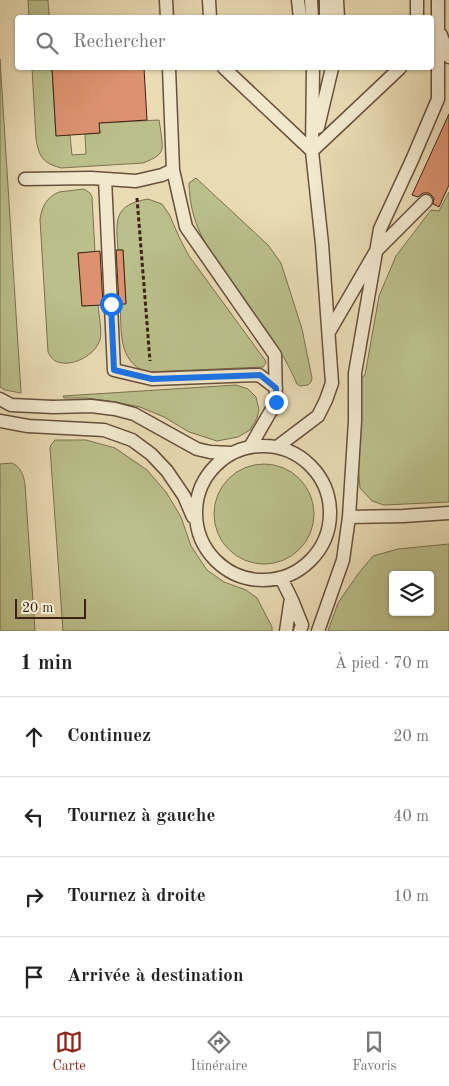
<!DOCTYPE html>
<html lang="fr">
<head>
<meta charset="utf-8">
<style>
  body { margin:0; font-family:"Old Standard TT",serif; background:#f6f6f6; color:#222 }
  .controls { position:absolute; right:15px; bottom:15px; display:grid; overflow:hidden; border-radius:5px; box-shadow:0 1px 4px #0004 }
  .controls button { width:45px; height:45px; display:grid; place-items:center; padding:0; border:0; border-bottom:1px solid #e0e0e0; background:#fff; color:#222; font:25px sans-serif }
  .scale { position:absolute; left:15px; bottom:12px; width:71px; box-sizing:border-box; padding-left:5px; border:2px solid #3d2114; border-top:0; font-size:14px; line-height:18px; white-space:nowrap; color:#3d2114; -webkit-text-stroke:4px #f1e8ce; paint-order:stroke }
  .stop { position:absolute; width:15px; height:15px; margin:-11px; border:4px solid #1a73e8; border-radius:50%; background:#fff }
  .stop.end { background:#1a73e8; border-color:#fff; box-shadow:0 1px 5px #0008 }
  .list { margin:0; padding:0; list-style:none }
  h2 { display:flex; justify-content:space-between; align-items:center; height:65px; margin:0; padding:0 20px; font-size:21px }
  h2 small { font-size:16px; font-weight:400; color:#767676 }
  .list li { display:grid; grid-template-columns:32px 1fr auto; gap:15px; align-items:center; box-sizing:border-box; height:80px; padding:0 20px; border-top:1px solid #e0e0e0 }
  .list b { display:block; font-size:19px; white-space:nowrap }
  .list em { font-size:16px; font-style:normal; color:#767676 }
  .icon { flex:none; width:28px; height:28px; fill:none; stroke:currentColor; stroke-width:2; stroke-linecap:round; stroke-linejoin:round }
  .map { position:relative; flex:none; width:449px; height:631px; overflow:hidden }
  .search { position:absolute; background:#fff; box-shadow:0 1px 4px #0004; left:15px; right:15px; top:15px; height:55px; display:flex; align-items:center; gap:12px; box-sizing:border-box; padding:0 18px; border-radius:5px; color:#767676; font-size:19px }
  .sheet { height:385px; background:#fff }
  nav { display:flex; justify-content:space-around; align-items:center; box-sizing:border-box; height:70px; border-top:1px solid #e0e0e0; background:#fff; font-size:14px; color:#767676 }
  nav a { display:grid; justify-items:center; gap:2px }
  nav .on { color:#8f2418 }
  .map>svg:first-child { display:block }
  .green { fill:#babf8b; stroke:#7c7050; fill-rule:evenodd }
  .building { fill:#dc926f; stroke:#3d2114 }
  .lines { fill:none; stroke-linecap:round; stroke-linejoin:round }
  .service-casing { stroke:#68503c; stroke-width:15 }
  .path { stroke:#3d2114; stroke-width:3; stroke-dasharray:4 2.5; stroke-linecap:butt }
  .service { stroke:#f1e8ce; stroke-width:12 }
  .route { stroke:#1a73e8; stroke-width:6 }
</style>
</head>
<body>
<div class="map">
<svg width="449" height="631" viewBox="0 0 449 631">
  <rect width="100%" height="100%" fill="#e9dbb4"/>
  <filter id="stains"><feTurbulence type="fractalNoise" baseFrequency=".004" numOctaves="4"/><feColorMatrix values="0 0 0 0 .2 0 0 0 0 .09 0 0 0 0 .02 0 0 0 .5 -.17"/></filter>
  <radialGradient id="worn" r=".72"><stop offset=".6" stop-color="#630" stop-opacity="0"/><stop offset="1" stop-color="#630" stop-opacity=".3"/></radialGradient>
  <path class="green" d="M28,0h20l1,17h-20z
    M0,59l21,334 -16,-3 -5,-3z
    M32,68h20l4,67h14l2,20 14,-1 -1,-20 15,-1 -1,-10 60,-3c1,6 4,24 3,29 -2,8 -12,11 -19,14l-82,5c-18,-5 -22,-11 -25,-29z
    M196,178l72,67 13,18 21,66 10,49 -1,4 -3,3 -8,1 -3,-2c-16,-39 -45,-72 -69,-106 -22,-32 -38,-54 -39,-95z
    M84,189l6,4 2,4 3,55 -17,1 4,53 16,-1c1,10 4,27 2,35 -5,15 -27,27 -42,22 -5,-1 -8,-6 -10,-10l-8,-133c2,-13 7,-22 19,-27z
    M449,192v310l-65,3 -12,-4 -12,-13 -2,-23 2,-42 1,-45 4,-3 14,-79 17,-40 35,-46 8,1z
    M148,199l14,5 7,10 11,25 9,17 76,104 1,3 -3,4 -117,5c-29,-12 -24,-41 -26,-68l6,-1 -3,-53h-5c-2,-30 -5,-45 30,-51z
    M236,385l12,4 8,8 3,13 -2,8 -7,12 -12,7 -21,4 -28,-9 -25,-15 -24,-10 -24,-5 -29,-4h-23l-1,-2z
    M55,440h31l29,8 32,22 19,22 15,25 10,29 16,24 17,12 22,8 11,8 15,29v4h-209l-13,-183 1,-3z
    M12,463c9,4 12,13 13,22l10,146h-35v-167z
    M214 514a50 50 0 1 1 100 0a50 50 0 1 1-100 0Z
    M449,544v87h-121l10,-28 20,-29 15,-18 25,-7zM393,575h37v37h-37z"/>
  <path class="building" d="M52,68h92l3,52 -48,3 1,10 -44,3z
    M449,114v71l-10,22 -6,-3 1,-6 -5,-5h-6l-5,4 -6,-2z
    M116,250h7l3,54h-7z
    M100,251l3,54 -21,1 -4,-53z"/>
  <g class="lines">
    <g class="service-casing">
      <path id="service" d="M166,0l1,18
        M209,0l1,18
        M298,0l2,18
        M311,0l1,18
        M326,0v18
        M337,0l1,18
        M417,0v18
        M441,35l8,22
        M169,68l4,102 13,57 89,128 1,47 -26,45
        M224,68l88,83
        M318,127l14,-59
        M312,151l88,-83
        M25,179l66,-1 45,3 26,-6 11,-5
        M105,179l9,191 38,9 107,-4 17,13
        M329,332l47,-81 50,-50
        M0,399l11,6 42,2 38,-1 24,3 19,5 63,35 13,3 21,1
        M0,421l28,5 76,4 28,10 19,14 16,17 17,25 9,21
        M196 513a67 67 0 1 1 134 0a67 67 0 1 1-134 0Z
        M277,447l41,-31 8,-16 6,-17 -10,-139 -10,-93 1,-83
        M349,517l54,-1 46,-3
        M282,580l9,18 -5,33
        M292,600l10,25 -2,6
        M318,631l25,-71 6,-43 6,-96v-48l25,-144 32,-69 26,-61v-99"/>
    </g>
    <path class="path" d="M370,16v2
      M137,198l13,163"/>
    <use href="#service" class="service"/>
  </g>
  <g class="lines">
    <path class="route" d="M111,304l3,66 38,9 108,-4 16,13v14"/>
  </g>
  <rect width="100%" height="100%" filter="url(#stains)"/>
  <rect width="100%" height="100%" fill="url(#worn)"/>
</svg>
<div class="controls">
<button><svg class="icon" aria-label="layers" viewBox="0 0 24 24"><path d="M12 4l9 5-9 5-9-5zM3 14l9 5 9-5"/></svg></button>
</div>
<div class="scale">20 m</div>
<div class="stop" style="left:111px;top:304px"></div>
<div class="stop end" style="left:276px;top:402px"></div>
<div class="search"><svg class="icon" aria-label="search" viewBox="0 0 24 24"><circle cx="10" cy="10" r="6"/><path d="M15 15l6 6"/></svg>Rechercher</div>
</div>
<section class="sheet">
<h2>1 min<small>À pied · 70 m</small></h2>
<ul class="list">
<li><svg class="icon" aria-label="ahead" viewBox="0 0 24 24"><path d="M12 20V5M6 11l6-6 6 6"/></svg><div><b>Continuez</b></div><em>20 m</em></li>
<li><svg class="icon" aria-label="left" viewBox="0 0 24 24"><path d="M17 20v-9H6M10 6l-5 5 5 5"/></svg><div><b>Tournez à gauche</b></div><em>40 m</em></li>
<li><svg class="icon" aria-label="right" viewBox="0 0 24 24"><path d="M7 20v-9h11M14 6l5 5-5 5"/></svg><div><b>Tournez à droite</b></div><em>10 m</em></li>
<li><svg class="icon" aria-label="arrive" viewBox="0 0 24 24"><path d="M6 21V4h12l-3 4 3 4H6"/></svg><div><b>Arrivée à destination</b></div></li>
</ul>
</section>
<nav>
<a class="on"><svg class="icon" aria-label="map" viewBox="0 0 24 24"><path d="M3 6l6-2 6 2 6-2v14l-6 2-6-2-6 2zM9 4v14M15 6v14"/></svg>Carte</a>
<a><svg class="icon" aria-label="directions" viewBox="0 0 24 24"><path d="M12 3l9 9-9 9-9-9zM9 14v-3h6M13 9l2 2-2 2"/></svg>Itinéraire</a>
<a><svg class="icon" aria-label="saved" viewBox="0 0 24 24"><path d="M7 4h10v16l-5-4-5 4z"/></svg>Favoris</a>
</nav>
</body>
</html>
